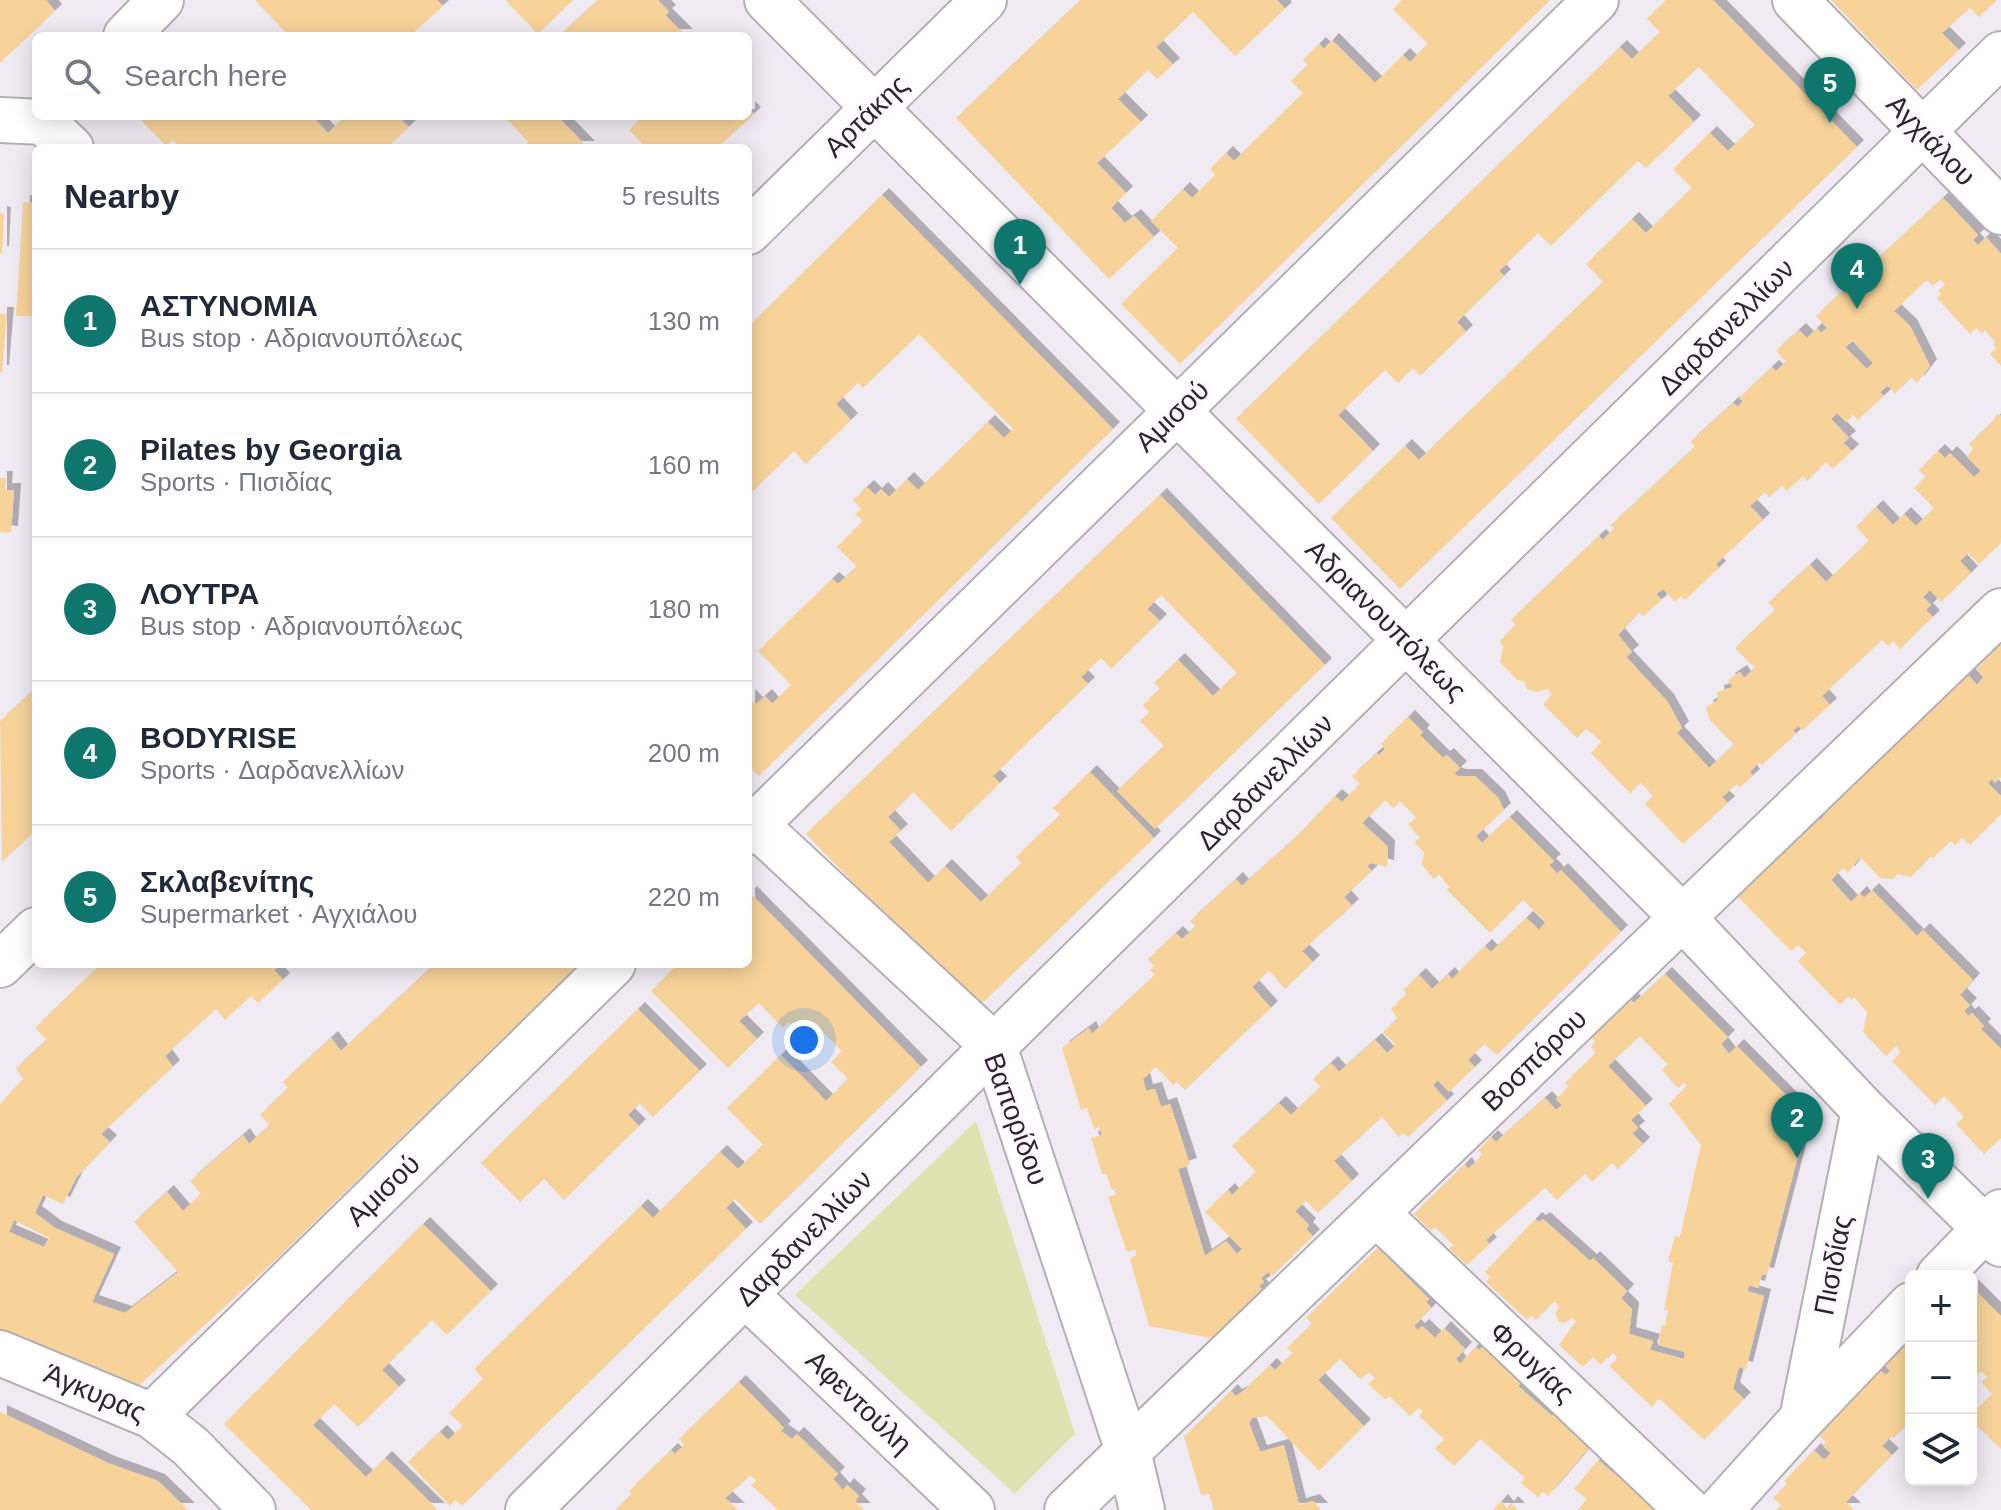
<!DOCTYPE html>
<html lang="en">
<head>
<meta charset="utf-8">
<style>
  body { margin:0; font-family:Arial,sans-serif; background:#f2f2f3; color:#1f2937 }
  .controls { position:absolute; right:24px; bottom:24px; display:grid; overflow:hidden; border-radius:12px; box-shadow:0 4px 20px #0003 }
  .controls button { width:72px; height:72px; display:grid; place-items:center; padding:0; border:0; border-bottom:2px solid #e0e1e3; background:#fff; color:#1f2937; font:40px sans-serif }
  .you { position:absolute; left:804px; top:1040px; width:28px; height:28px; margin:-20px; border:6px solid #fff; border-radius:50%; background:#1a73e8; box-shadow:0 0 0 12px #1a73e833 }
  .badge { display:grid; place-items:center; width:52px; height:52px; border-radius:50%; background:#0f766e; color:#fff; font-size:26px; font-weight:700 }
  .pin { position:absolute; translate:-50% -66px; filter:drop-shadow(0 2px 4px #0008) }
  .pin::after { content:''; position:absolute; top:42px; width:28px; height:24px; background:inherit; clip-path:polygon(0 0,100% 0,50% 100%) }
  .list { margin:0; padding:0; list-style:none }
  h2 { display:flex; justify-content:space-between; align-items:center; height:104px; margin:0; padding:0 32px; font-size:34px }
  h2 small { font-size:26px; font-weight:400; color:#747a83 }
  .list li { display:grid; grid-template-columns:52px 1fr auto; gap:24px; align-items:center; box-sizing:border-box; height:144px; padding:0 32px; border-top:2px solid #e0e1e3 }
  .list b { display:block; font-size:30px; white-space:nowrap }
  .list p { margin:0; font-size:26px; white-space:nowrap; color:#747a83 }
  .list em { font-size:26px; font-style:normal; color:#747a83 }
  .icon { flex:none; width:44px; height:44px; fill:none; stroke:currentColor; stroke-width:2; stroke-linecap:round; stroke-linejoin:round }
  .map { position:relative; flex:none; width:2001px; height:1510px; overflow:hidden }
  .search { position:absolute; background:#fff; box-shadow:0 4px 20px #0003; left:32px; top:32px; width:720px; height:88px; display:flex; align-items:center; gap:20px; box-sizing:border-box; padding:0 28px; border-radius:12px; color:#747a83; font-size:30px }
  .panel { position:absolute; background:#fff; box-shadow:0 4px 20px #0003; left:32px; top:144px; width:720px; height:824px; border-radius:12px }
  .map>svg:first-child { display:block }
  .green { fill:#dee3b1 }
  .building { fill:#f7d39a; fill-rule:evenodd; filter:url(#shadow) }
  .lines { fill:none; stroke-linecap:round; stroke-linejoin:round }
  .minor-casing { stroke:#b3afb5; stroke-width:48 }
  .tertiary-casing { stroke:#b3afb5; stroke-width:48 }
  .minor { stroke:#fff; stroke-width:44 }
  .tertiary { stroke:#fff; stroke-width:44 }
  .labels { text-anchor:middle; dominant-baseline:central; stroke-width:6; stroke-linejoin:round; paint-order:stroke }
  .street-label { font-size:28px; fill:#2a282a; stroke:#fef9ff }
</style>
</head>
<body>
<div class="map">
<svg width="2001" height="1510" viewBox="0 0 2001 1510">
  <defs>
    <filter id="shadow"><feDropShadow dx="7" dy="-7" stdDeviation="0" flood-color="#0004"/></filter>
  </defs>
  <rect width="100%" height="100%" fill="#f0ebf2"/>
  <path class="green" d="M976,1121l99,313 -60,60 -220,-199z"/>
  <path class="building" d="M0,0h46l9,11 -55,52z
    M255,0h182l6,6 -33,30h-30l-3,-3 -3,3h-85z
    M505,0h68l-35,34z
    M598,0h60l11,12 -4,3 21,21h-127z
    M1081,0h196l8,9 -50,47 -42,-44 -37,35 17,18 -16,14 -9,-9 -30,29 23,23 -44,41 29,30 -15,15 14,15 9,-7 20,21 -45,42 -153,-161z
    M1402,0h148l-370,364 -59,-60 57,-56 -27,-27 32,-32 9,9 23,-23 -5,-6 16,-16 8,8 69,-68 -12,-12 17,-16 -5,-5 16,-16 5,5 8,-9 43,43 28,-28 7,7 18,-18 -35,-35z
    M1666,0h47l144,147 -457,442 -69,-71 74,-72 14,14 184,-178 -17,-18 46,-45 14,14 46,-45 -19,-19 37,-36 18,18 27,-26 -56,-58 -31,29 26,26 -48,46 -8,-7 -87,85 -13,-13 -39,38 5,5 -47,46 9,10 -46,44 -7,-8 -15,15 -13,-13 -47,45 35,36 -54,53 -83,-85 384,-372 12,12 28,-27 -13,-13z
    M1831,0h166l-18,17 -9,-9 -28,25 17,17 -42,40z
    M748,108l6,6 -37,34h-71l-17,-18 15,-14h104z
    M145,116h167l16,17 18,-17h52l11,11 -22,21h-206l-8,-8 -7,6 -25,-26z
    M504,116h53l31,32h-65l5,-6z
    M882,195l231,234 -354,347 -11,-11v-69l8,8 9,-8 7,8 19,-19 -33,-34 74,-72 6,5 19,-17 -20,-20 26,-26 -8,-7 6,-5 -8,-9 14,-13 8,8 6,-6 8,8 18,-18 11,11 70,-68 16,16 9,-9 -94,-95 -56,54 -5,-5 -22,21 15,16 -45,44 -12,-13 -46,45v-169z
    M1943,198l35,37 -5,5 5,5 8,-8 15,17v112l-11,-12 6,-6 -3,-3 2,-3 -10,-12 -3,4 -5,-6 -7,6 -33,-36 4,-4 -3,-3 7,-7 -5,-4 -7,6 -6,-6 -33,31 16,15 20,40 -13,17 -6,-6 -16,17 -7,-9 -8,7 4,4 -26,24 -5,-5 -7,7 -9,-9 -6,6 18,19 -6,5 9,8 -19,18 -7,-7 -19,19 -4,-5 -16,15 -5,-5 -13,11 -4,-5 -15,14 13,14 -47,44 3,4 -34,32 -4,-4 -6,6 -12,-13 -7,5 6,6 -19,16 -4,-4 -21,23 14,17 -6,5 41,44 15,27 -5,5 32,35 25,-23 -25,-26 -3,-12 12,-7 -1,-8 16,-5 -5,-7 12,-8 4,6 11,-10 -20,-20 40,-38 -7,-7 42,-38 16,17 43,-41 -13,-14 20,-20 17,18 11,-11 12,12 18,-18 -20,-20 12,-11 -7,-7 19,-19 7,7 5,-5 24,24 7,-6 -14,-14 6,-8 -4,-5 24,-22 4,-8 4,2v127l-22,21 -11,-11 -8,8 11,12 -30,29 -11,-12 -7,7 8,8 -5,5 7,7 -33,32 -7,-8 -5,5 -6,-6 -60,56 8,9 -27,25 -5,-4 -5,4 3,4 -34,31 -3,-3 -9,10 3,4 -14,12 -2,-4 -15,13 6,6 -45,41 -38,-40 8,-8 -12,-13 -11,10 -39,-40 10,-11 -6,-6 -9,-7 -9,9 -34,-34 9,-9 -4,-6 -11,3 -10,-3 -3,-8 -7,-1 -17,-18 3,-15 -3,-6 15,-16 -4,-5 88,-84 4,4 11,-12 -3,-3 84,-78 -5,-5 43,-39 5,4 5,-6 -4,-3 33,-31 4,4 10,-9 -10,-11 23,-21 8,8 10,-10 4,5 6,-5 -11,-12zM1853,341l20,22 -6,6 -22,-22z
    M23,202l13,1v113h-20z
    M0,213l4,1 -2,39h-2z
    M0,314h7l-5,58h-2z
    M0,478h6l-1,12h9l-3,43 -11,-1z
    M1160,495l165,170 -170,164 -38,-38 47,-45 -24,-25 9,-9 -6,-7 17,-16 -6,-6 24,-23 35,36 24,-23 -76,-78 -14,14 13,12 -49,48 -10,-11 -20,19 7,7 -95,92 7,7 -49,48 -38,-39 -25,25 13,14 -12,11 39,41 17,-17 36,36 41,-39 -6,-6 44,-42 -7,-7 37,-36 64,66 -178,171 -170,-175z
    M2001,644v133l-6,6 -3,-4 -4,4 13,13v18l-31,31 -8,-7 -7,7 -4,-4 -18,17 -3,-2 -19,21 -14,-3 -3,5 -14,-1 -20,-21 -12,16 -5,-5 -12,12 20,22 9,-9 4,5 8,-8 45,46 6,-6 50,50 -13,15 10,10 -6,6 4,5 4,-3 12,13 -3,3 20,20v89l-17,16 -28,-30 8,-7 -15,-16 -5,-5 -9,9 -43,-44 9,-9 -5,-6 -10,10 -23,-24 4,-20 -13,-15 -2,3 -4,-4 -8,9 -42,-44 8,-8 -8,-8 -7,6 -56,-57 81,-78 4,4 2,-2 5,-6 -6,-7 49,-45 4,5 92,-92 11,12 7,-8 -8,-8z
    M36,688v142l-34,32 -2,-141z
    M1408,717l15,15 -3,3 23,23 4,-3 13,13 -6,6 4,2h17l23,22 6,12 -28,26 6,7 28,-26 44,44 -5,4 5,5 3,4 4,-4 60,62 -124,123 -13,-11 -16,16 7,7 -26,25 -11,-12 -5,5 14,16 -39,36 -5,-4 -4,4 -17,-20 -48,44 18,20 -34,32 -12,-12 -11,10 14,14 -3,4 7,7 -41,40 -4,-4 -7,6 3,4 -5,4 4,4 -52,48 -62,-12 -19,-67 6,-4 -1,-6 -8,3 -19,-55 9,-3 -1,-5 -4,1 -6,-16h-4l-11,-36 11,-3 -3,-8 -5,2 -7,-21 -6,2 -19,-62 27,-20 3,6 63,-59 -5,-5 4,-4 -6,-7 28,-26 6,6 14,-12 -6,-6 46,-42 6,7 50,-45 43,-45 7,6 18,-18 -8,-8 25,-23 2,2 6,-6 -4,-5zM1385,800l8,8 7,-7 16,16 -8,7 12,14 -6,4 10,10 -2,13 12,14 5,-5 10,13 -2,3 43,43 33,-33 23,22 -7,8 -13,-12 -35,34 -6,-6 -33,33 -4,-5 -16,15 -13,-14 -16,15 4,4 -16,15 7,10 -15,13 13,13 -9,8 -12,-13 -36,32 -8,-9 -18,16 8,8 -30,28 -12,-12 -47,43 24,26 -24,23 -4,-5 -23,22 37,37 -5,5 -11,-13 -21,15 -27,-87 12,-4 -20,-61 -9,3 -6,-18 -9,2 -3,-12 13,-12 17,18 4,-3 8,8 86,-82 -19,-21 17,-16 16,18 28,-27 -11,-11 50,-45 -8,-9 28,-26 -5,-5 4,-3 16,4 1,-20 -26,-24z
    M750,893l171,174 -161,157 -25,-25 -9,9 20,21 -284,277 -7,-6 -5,6 -42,-44 32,-30 8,8 15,-14 -14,-13 34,-34 -9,-10 167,-163 12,12 67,-66 18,17 25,-24 -36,-37 54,-53 45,46 22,-22 -17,-17 11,-11 -21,-21 -12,12 -20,-20 -6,6 -24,-25 -20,18 18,18 -29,29 -77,-77 27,-27h70v-69z
    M101,964h180l-7,6 9,10 -25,23 -7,-7 -26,24 -9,-11 -51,47 8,11 -72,67 9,8 -34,36 -13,26 -20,-9 -8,18 20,15 59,26 -22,48 33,11 53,-41 -44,-50 33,-30 16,19 18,-17 -11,-13 53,-46 6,9 21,-19 -10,-10 28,-27 -5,-6 48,-44 10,13 94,-87h144l-312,304 -134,123 -133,-59v-228l23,-25 -7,-11 31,-28 -12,-12zM14,1220l35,18 -5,9 -35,-15z
    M1665,974l63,63 -7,7 8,10 8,-8 71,71 -41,158 -5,-1 -4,14 -9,-3 -2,6 17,5 -18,73 -7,-2 -6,22 11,10 -40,41 -45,-42 -7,9 -43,-41 9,-7 -6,-7 -11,13 -8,-8 -10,10 -24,-22 17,-24 -4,-3 -7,5 -6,-1 -4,-9 4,-6 -5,-6 -18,19 -4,-4 -5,4 -41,-38 4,-5 -5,-5 50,-53 4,3 4,-3 47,42 3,-3 34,33 -6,7 11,11 -3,25 24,7 -3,9 34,9 1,-7 -27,-7 4,-20 3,1 3,-16h-4l9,-47 -5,-2 7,-25 5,1 21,-92 -32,-41 18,-18 -3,-3 -6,5 -16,-18 5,-6 -27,-28 -32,30 38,40 -15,14 7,8 -6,5 11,11 -25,25 -6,-6 -20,19 -7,-8 -28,26 -12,-12 -59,52 4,4 -23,21 -18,-16 4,-4 -18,-18 -4,4 -17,-17 51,-50 3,5 15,-14 -5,-5 13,-13 5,5 49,-44 11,12 6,-5 -6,-6 13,-12 -4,-4 31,-30 -5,-6 4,-6 -4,-4 38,-39 5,5z
    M638,1009l62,62 -47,46 -14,-14 -11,12 11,11 -75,74 -20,-21 -24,23 -39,-39z
    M423,1224l68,67 -44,44 -15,-15 -50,50 17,17 -41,40 -24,-23 -21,21 53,52 19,-19 53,52h-127l-87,-86z
    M1378,1248l51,51 -3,3 5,6 -17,18 4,4 4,-4 13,12 9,-10 21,21 -9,10 4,5 15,-17 4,3 4,-4 40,35 -5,5 34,30 3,-3 33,28 -3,4 4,3 -41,48 -5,-4 -5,5 -17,-14 4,-5 -45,-39 -26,27 -19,-17 9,-10 -25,-23 4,-4 -4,-4 -9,8 -21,-20 -3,4 -18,-16 7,-6 -6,-5 -9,6 -20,-20 -22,21 46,46 -45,45 -52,-55 -15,2 -3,5 11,29 24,-7 15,60 14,-4 8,9h-107l-5,-16 -8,1 -17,-58 47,-46 4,5 7,-4 28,-27 5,5 18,-17 -6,-5 25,-24 -6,-6z
    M1971,1286l30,30v133l-30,-29v-5l21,-21 -11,-12 6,-5 -6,-6 -10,9z
    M1911,1338v81l-17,19 -3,-2 -9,10 10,9 -46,47 8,8h-78l5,-5 -8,-7 14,-14 -3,-3 30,-31 10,10 7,-7 -9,-8 4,-3 -10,-9 61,-65 9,7 4,-4 -6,-7z
    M739,1382l45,46 -3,3 11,8 5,-5 41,40 -5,5 10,11 4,-5 12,11 -4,5 9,9h-86l-27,-25 5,-5 -6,-4 -25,22 13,12h-123l17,-16 -3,-3 42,-41 4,4 9,-9 -5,-6z
    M0,1412l108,51 50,18 30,29h-188z
    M1598,1460l59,50h-79l9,-11 -13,-10z
    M1501,1501l6,7 4,-5 7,7h-25z"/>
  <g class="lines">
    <g class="minor-casing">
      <path id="minor" d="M767,0l916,918 181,192 137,134
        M126,36l35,-36
        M0,120l43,2 28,26
        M748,818l246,228 134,405 14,59
        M748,832l848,-832
        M1376,1213l312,297
        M1939,1276l62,-64
        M746,1295l226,215
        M152,1416l461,-452
        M1802,1419l62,-309
        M1067,1510l934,-899
        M1720,1510l82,-91 109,-114"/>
    </g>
    <g class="tertiary-casing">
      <path id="tertiary" d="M1795,0l206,212
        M748,232l236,-232
        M0,965l36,-35
        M0,1353l152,63 38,30 63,64
        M528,1510l466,-464 1007,-992"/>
    </g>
    <use href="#minor" class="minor"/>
    <use href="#tertiary" class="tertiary"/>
  </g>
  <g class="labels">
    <g class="street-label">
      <text transform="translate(866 116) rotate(-44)">Αρτάκης</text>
      <text transform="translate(1931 140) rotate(46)">Αγχιάλου</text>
      <text transform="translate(1726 327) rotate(-45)">Δαρδανελλίων</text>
      <text transform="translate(1172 416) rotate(-44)">Αμισού</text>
      <text transform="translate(1386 620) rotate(45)">Αδριανουπόλεως</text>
      <text transform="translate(1265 782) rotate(-45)">Δαρδανελλίων</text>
      <text transform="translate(1534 1060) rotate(-44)">Βοσπόρου</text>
      <text transform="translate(1016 1119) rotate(70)">Βαπορίδου</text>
      <text transform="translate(383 1190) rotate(-44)">Αμισού</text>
      <text transform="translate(804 1238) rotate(-45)">Δαρδανελλίων</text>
      <text transform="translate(1833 1265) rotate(-79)">Πισιδίας</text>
      <text transform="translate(1532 1362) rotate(43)">Φρυγίας</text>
      <text transform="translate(95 1393) rotate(23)">Άγκυρας</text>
      <text transform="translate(859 1402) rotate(44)">Αφεντούλη</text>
    </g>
  </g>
</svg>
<div class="controls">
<button>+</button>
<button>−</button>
<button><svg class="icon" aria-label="layers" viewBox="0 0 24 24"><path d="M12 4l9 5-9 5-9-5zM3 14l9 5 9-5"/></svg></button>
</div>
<div class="you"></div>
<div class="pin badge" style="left:1020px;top:285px">1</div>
<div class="pin badge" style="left:1797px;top:1158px">2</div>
<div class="pin badge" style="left:1928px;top:1199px">3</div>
<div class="pin badge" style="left:1857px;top:309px">4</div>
<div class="pin badge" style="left:1830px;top:123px">5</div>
<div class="search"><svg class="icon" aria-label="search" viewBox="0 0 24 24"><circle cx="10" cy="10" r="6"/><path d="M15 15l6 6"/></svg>Search here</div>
<section class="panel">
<h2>Nearby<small>5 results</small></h2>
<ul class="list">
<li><span class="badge">1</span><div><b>ΑΣΤΥΝΟΜΙΑ</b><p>Bus stop · Αδριανουπόλεως</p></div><em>130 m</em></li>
<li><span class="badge">2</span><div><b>Pilates by Georgia</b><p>Sports · Πισιδίας</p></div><em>160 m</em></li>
<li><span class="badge">3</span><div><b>ΛΟΥΤΡΑ</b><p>Bus stop · Αδριανουπόλεως</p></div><em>180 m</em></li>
<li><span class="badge">4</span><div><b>BODYRISE</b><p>Sports · Δαρδανελλίων</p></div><em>200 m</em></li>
<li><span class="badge">5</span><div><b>Σκλαβενίτης</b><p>Supermarket · Αγχιάλου</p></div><em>220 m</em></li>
</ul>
</section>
</div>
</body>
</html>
